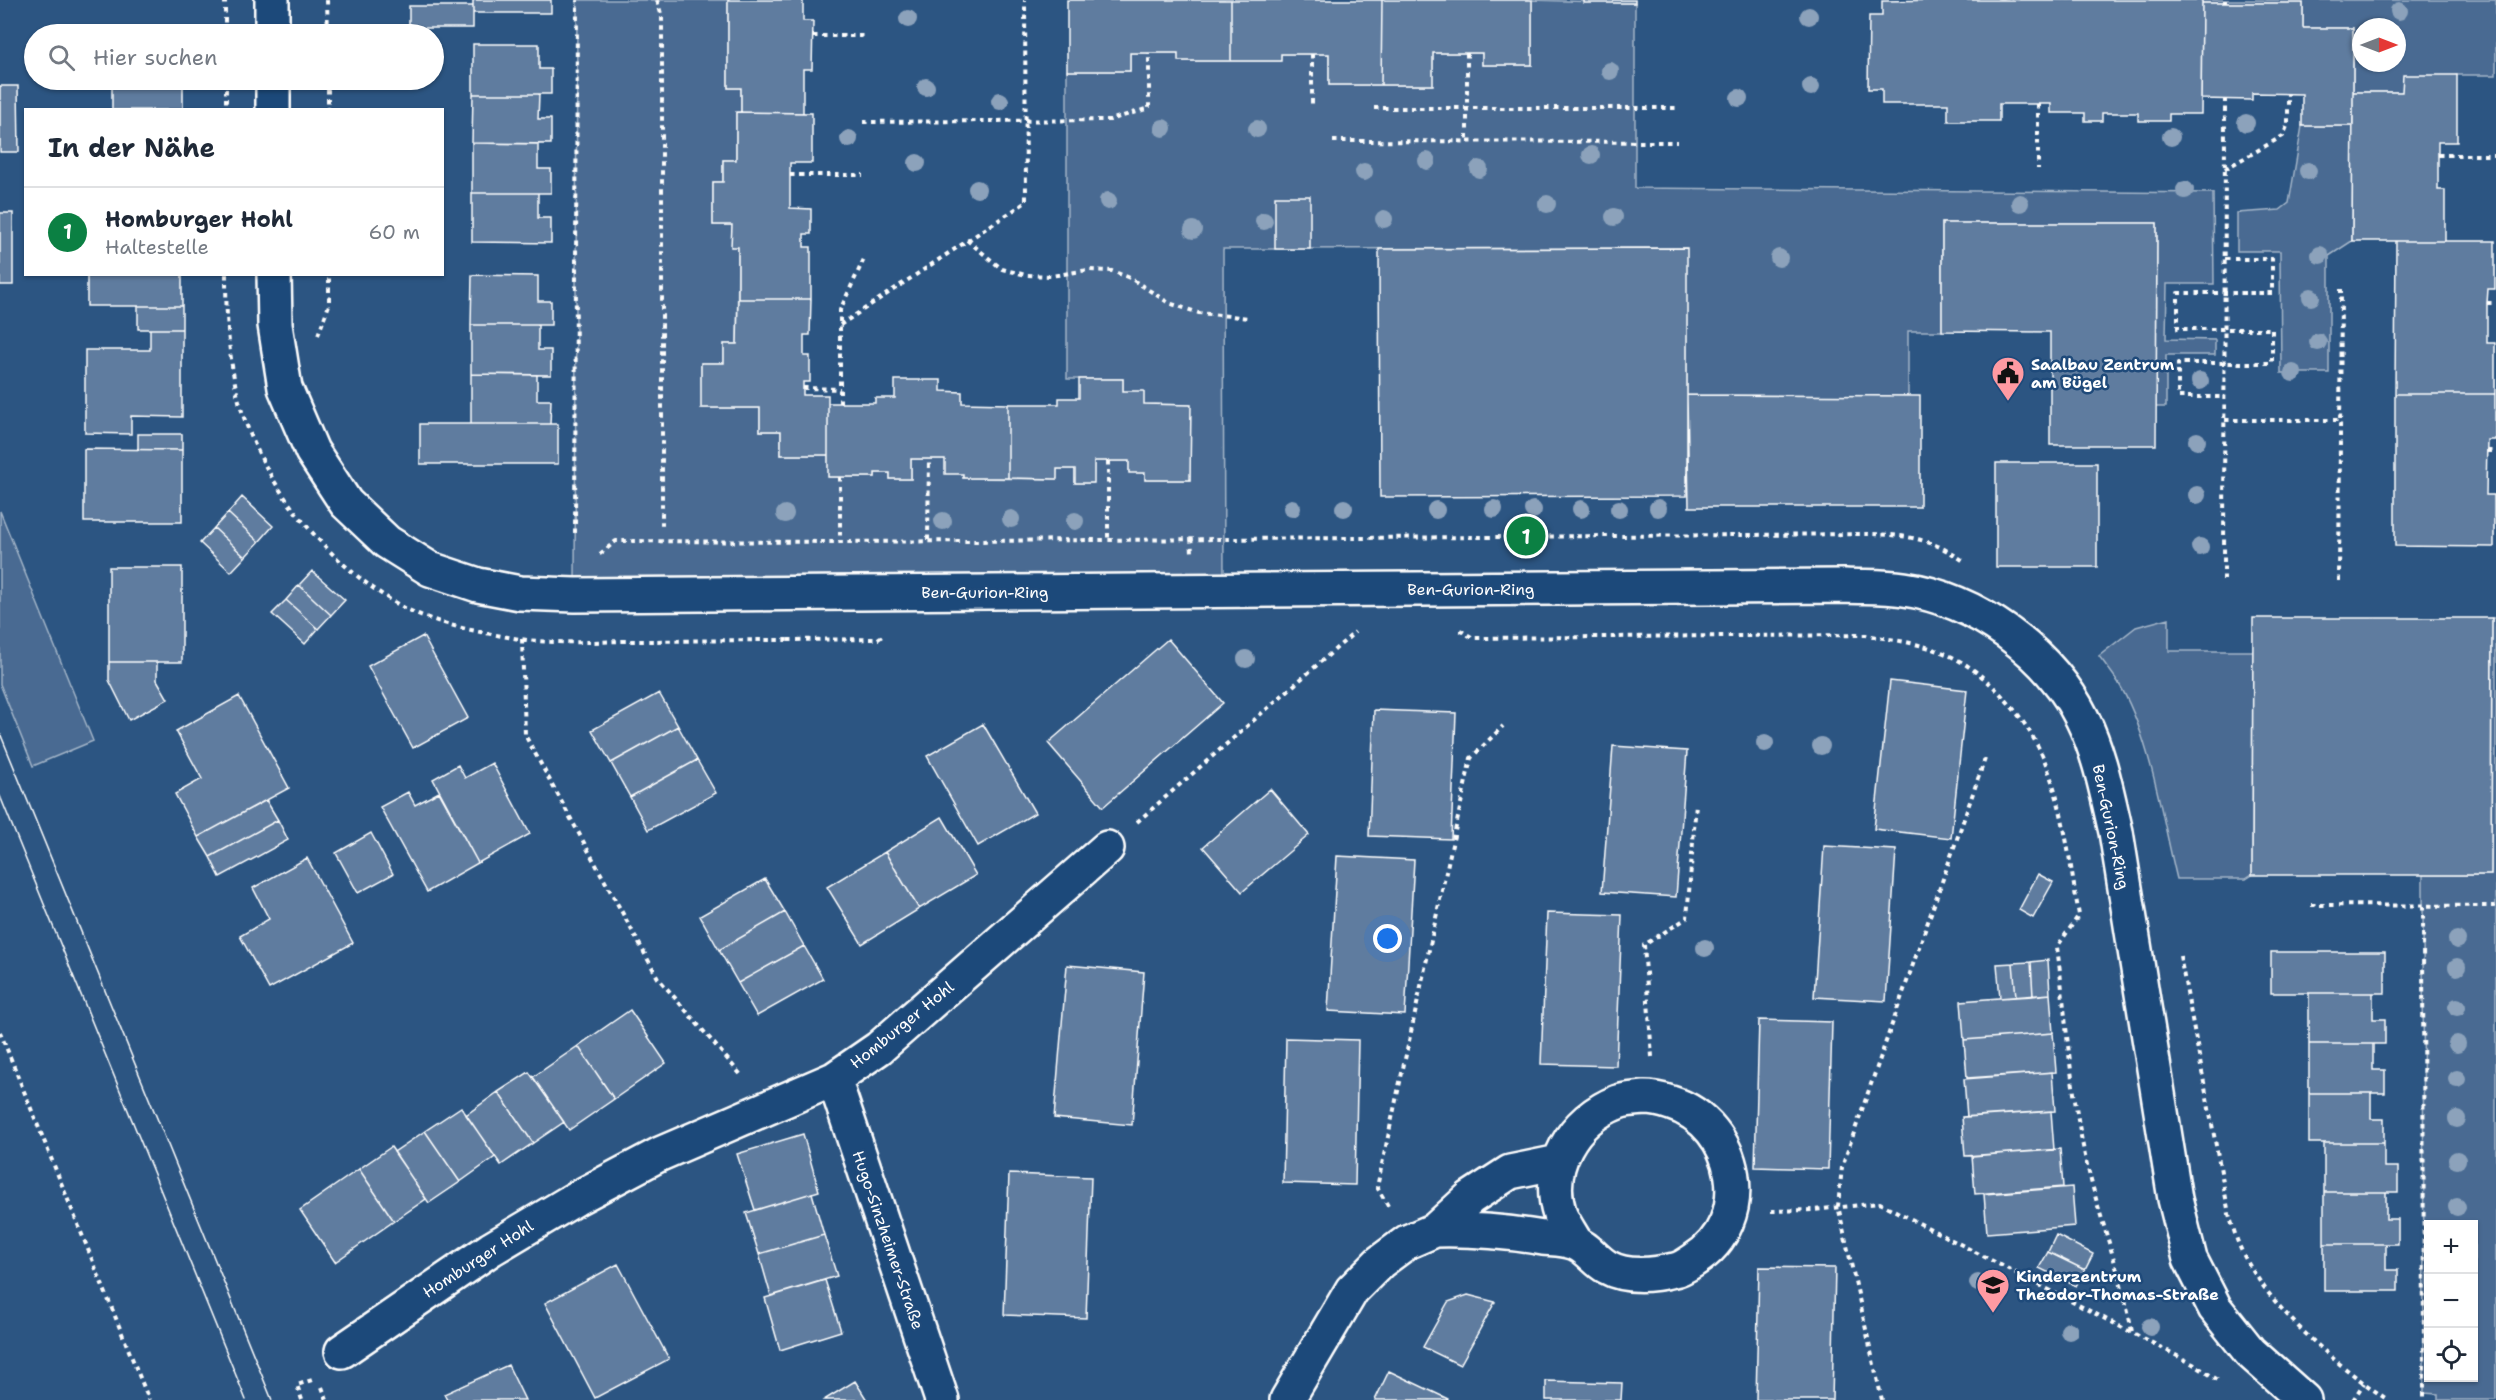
<!DOCTYPE html>
<html lang="de">
<head>
<meta charset="utf-8">
<style>
  body { margin:0; font-family:"Shantell Sans",sans-serif; background:#f2f2f3; color:#1f2937 }
  .controls { position:absolute; right:18px; bottom:18px; display:grid; overflow:hidden; border-radius:0px; box-shadow:0 2px 4px #0004 }
  .controls button { width:54px; height:54px; display:grid; place-items:center; padding:0; border:0; border-bottom:2px solid #e0e1e3; background:#fff; color:#1f2937; font:30px sans-serif }
  .compass { position:absolute; left:2352px; top:18px; width:54px; height:54px; border-radius:50%; background:#fff; box-shadow:0 2px 4px #0004; rotate:90deg }
  .you { position:absolute; left:1388px; top:939px; width:21px; height:21px; margin:-15px; border:4px solid #fff; border-radius:50%; background:#1a73e8; box-shadow:0 0 0 9px #1a73e833 }
  .badge { display:grid; place-items:center; width:39px; height:39px; border-radius:50%; background:#0b8043; color:#fff; font-size:20px; font-weight:700 }
  .pin { position:absolute; translate:-50% -50%; border:3px solid #fff; box-shadow:0 2px 6px #0006 }
  .list { margin:0; padding:0; list-style:none }
  h2 { display:flex; justify-content:space-between; align-items:center; height:78px; margin:0; padding:0 24px; font-size:26px }
  h2 small { font-size:20px; font-weight:400; color:#747a83 }
  .list li { display:grid; grid-template-columns:39px 1fr auto; gap:18px; align-items:center; box-sizing:border-box; height:90px; padding:0 24px; border-top:2px solid #e0e1e3 }
  .list b { display:block; font-size:22px; white-space:nowrap }
  .list p { margin:0; font-size:20px; white-space:nowrap; color:#747a83 }
  .list em { font-size:20px; font-style:normal; color:#747a83 }
  .icon { flex:none; width:33px; height:33px; fill:none; stroke:currentColor; stroke-width:2; stroke-linecap:round; stroke-linejoin:round }
  .map { position:relative; flex:none; width:2496px; height:1400px; overflow:hidden }
  .search { position:absolute; background:#fff; box-shadow:0 2px 4px #0004; left:24px; top:24px; width:420px; height:66px; display:flex; align-items:center; gap:15px; box-sizing:border-box; padding:0 21px; border-radius:33px; color:#747a83; font-size:22px }
  .panel { position:absolute; background:#fff; box-shadow:0 2px 4px #0004; left:24px; top:108px; width:420px; height:168px; border-radius:0px }
  .map>svg:first-child { display:block }
  .green { fill:#486b92; stroke:#a4b5c8; stroke-width:1.5; fill-rule:evenodd }
  .building { fill:#5e7c9f; stroke:#fff; stroke-width:1.5 }
  .lines { fill:none; stroke-linecap:round; stroke-linejoin:round }
  .minor-casing { stroke:#fff; stroke-width:38 }
  .path { stroke:#fff; stroke-width:4; stroke-dasharray:4.5 4.5; stroke-linecap:butt }
  .minor { stroke:#1f4a7a; stroke-width:33 }
  .tram { stroke:#fff; stroke-width:1.5 }
  .tree { fill:#8ca2bb }
  .labels { text-anchor:middle; dominant-baseline:central; stroke-width:5; stroke-linejoin:round; paint-order:stroke }
  .poi-label { font-size:16px; font-weight:bold; fill:#fff; stroke:#1f4a7a; text-anchor:start }
  .street-label { font-size:16px; fill:#fff; stroke:#1f4a7a }
</style>
</head>
<body>
<div class="map">
<svg width="2496" height="1400" viewBox="0 0 2496 1400">
  <rect width="100%" height="100%" fill="#2c5582"/>
  <filter id="ink" filterUnits="userSpaceOnUse"><feTurbulence type="fractalNoise" baseFrequency=".0167" numOctaves="2"/><feDisplacementMap in="SourceGraphic" scale="12" xChannelSelector="R" yChannelSelector="G"/><feConvolveMatrix kernelMatrix="1 2 1 2 8 2 1 2 1" color-interpolation-filters="sRGB"/></filter>
  <g filter="url(#ink)">
    <path class="green" d="M577,0h151v88h13v24l-5,1v47h-13v22h-10v43h19l6,22 -1,97h-13v19h-23l1,45h58v23h21v24h47l1,22h46v-4h15v6h21v-20h34l18,15v4l93,1 1,-10h18v14h18l1,-22h35v11l16,1v7h45v-75l-46,-1 -21,-13v-12h-56v-308h63v-18h48l1,8h101l1,-7h48v31h103l1,-32h49v12h50v-65l103,3v185l578,5 1,91h-47l-1,55 49,1v15h-49v52h-10l1,-184h-215v108h-34v65l-221,-1 -1,-147 -463,1 1,342 -649,4z
      M2202,0h294v75h-39l-55,17h-49v-64h-50v-25h-101zM2361,27h36v36h-36z
      M2302,126h51l-1,115 -23,15v117h-48l-1,-122h-43v-38l43,-3 9,-7z
      M0,511l93,230 -60,25 -33,-82z
      M2169,618v33h84l-1,224 -6,4h-69c-15,-61 -27,-144 -59,-197 -6,-9 -13,-18 -19,-26l37,-29z
      M2492,618h4v782h-58v-6l-14,-1 -1,-518h68zM2428,1224h46v154h-46z"/>
    <path class="building" d="M473,0h78v13h-78z
      M728,0h75v21h10l-1,48h-9v44l-62,-1v-24h-13z
      M1067,0h164v61h-53v-8h-48v18h-63z
      M1231,0h151l-1,85h-52v-31h-48v7h-50z
      M1382,0h150v65h-50v-12h-49v32h-52z
      M1584,0h51v3h-51z
      M1946,0h256l-1,114h-32v7h-31v-8h-36v8h-17v-8h-34v-9h-52v17h-51v-17h-66v-15h-14l1,-73h13v-15z
      M2202,3h101v25h50v98h-51v-32l-50,-1v7l-51,-1z
      M409,6h64v22h-64z
      M473,44h66v25h12v25h-78z
      M2403,75h54v67h-19v48h7v51h-93l1,-149h49z
      M112,81h71v29h-71z
      M0,86h18l1,66h-19z
      M473,94h66l-1,25h13v25l-79,-1z
      M736,112l76,1v50h-22v45l21,1v25h-7v13h7v52h-73v-52h-7l1,-22h-19v-43h10v-22h13z
      M472,143l66,1v25h13v24h-79z
      M472,193h66v25h13v25l-79,-1z
      M1275,196h35v53h-35z
      M0,213h13v72h-13z
      M1942,223h215l-1,222h-106v-113l-108,-1z
      M2396,241h99v48h-7l-1,14v40h8v51h-100z
      M1687,248v248l-307,1 -1,-248z
      M87,274h95v32h-95z
      M472,275l66,1v25h13v24h-80z
      M738,299h73l-1,36h-6v21h6v26h-7v13h25v60h-47v-24h-21v-23h-59v-45h23v-19h13z
      M138,306h44v23h-44z
      M471,325h67v25h13v25l-80,-1z
      M150,329h32v88l-51,-1v18l-46,-1v-83h65z
      M471,374l66,1v25h14l-1,24h-79z
      M1079,379h44v12h21v13l47,1 -1,75h-45v-7h-16v-12h-35v22h-19v-14h-18v10l-49,-1v-74h51v-6h20z
      M895,380h46v11l21,1v11l46,1v74h-45v-4h-18v-15h-34v20h-21v-6h-15v4h-47v-74h47v-5h20z
      M2395,394h100v46h-8l-1,55h8v52l-99,-1z
      M1687,395l233,1v111h-231z
      M420,424h138v40h-138z
      M138,434h44v16h-44z
      M84,449l98,1v72h-98z
      M1996,463h101v104h-101z
      M242,497l31,29 -14,16 -31,-29z
      M228,513l31,29 -14,15 -31,-29z
      M214,528l31,29 -14,15 -31,-29z
      M109,567h73v95h-73z
      M312,571l33,29 -14,15 -32,-30z
      M299,585l32,30 -13,14 -32,-29z
      M286,600l32,29 -13,15 -33,-30z
      M2253,618h239l-1,257h-239z
      M423,636l45,82 -55,30 -45,-82z
      M1168,639l55,64 -120,104 -55,-64z
      M109,662h48v18l11,19 -39,21 -20,-40z
      M1890,681l77,9 -16,148 -77,-9z
      M659,693l19,33 -67,37 -19,-33z
      M239,696l50,92 -91,49 -23,-43 27,-15 -26,-48z
      M1374,710l82,3 -5,126 -82,-3z
      M983,724l52,89 -57,33 -51,-90z
      M678,726l19,34 -67,37 -19,-34z
      M1613,746l74,5 -11,146 -74,-5z
      M697,760l19,33 -68,37 -18,-33z
      M492,763l38,71 -52,29 -45,-84 25,-14 7,13z
      M1270,789l39,46 -67,57 -39,-45z
      M408,792l7,13 24,-13 39,71 -51,29 -47,-85z
      M266,800l12,20 -68,37 -12,-20z
      M942,817l34,58 -57,34 -34,-57z
      M278,820l10,20 -68,37 -10,-20z
      M371,833l22,41 -35,19 -22,-40z
      M1824,846l72,4 -10,151 -72,-4z
      M885,852l34,57 -57,35 -35,-57z
      M1337,856l77,4 -9,155 -77,-4z
      M307,858l46,85 -84,46 -29,-53 29,-17 -16,-31z
      M2038,874l15,8 -20,36 -14,-8z
      M765,879l20,33 -66,38 -19,-34z
      M785,912l19,34 -66,37 -19,-33z
      M1547,913l75,2 -6,151 -75,-2z
      M804,946l19,33 -66,37 -19,-33z
      M2271,952h114v41h-114z
      M2048,960l2,34 -17,2 -2,-34z
      M2031,962l2,34 -17,1 -3,-34z
      M2013,963l3,34 -16,1 -3,-34z
      M1067,965l77,7 -12,153 -78,-7z
      M2309,993h64v26h12v25h-76z
      M2050,994l3,39 -89,7 -3,-39z
      M630,1010l36,53 -52,36 -36,-53z
      M1759,1020l73,2 -4,147 -73,-2z
      M2053,1033l3,39 -89,6 -3,-38z
      M1286,1038l72,2 -3,145 -72,-2z
      M2309,1044h64v26h12v23h-76z
      M578,1046l36,53 -45,31 -36,-53z
      M529,1072l35,50 -31,21 -35,-51z
      M2052,1072l3,39 -88,6 -3,-38z
      M498,1092l35,51 -32,22 -35,-50z
      M2309,1093h62v26h13v24h-75z
      M461,1107l34,50 -35,25 -35,-51z
      M2051,1111l3,39 -89,6 -3,-39z
      M425,1131l35,51 -31,21 -35,-51z
      M803,1134l16,57 -64,19 -18,-56z
      M2324,1143h60v24h14v25h-74z
      M391,1147l35,52 -32,22 -35,-52z
      M2060,1149l3,38 -88,7 -3,-38z
      M359,1169l35,52 -59,41 -35,-52z
      M1009,1174l82,3 -5,141 -82,-3z
      M2072,1187l3,39 -88,7 -3,-39z
      M2324,1192h62v27h12v25h-74z
      M812,1193l12,42 -65,19 -13,-41z
      M824,1235l13,41 -66,20 -12,-42z
      M2056,1235l37,19 -8,16 -37,-18z
      M2324,1244h62v26h12v21h-74z
      M2048,1252l37,18 -9,16 -37,-18z
      M618,1264l51,95 -74,39 -50,-95z
      M1759,1267l76,1 -3,132h-76z
      M825,1280l16,51 -61,19 -15,-52z
      M1468,1295l27,7 -35,63 -37,-18 25,-45z
      M508,1365l17,35h-78l-3,-6z
      M1389,1371l59,28v1h-73z
      M855,1381l12,19h-43z
      M1546,1381l76,2 -1,17h-75z"/>
    <g class="lines">
      <g class="minor-casing">
        <path id="minor" d="M272,0v34
          M273,80v30
          M274,274l1,51 10,63 27,63 34,52 41,39 43,27 48,16 42,8 55,2 1270,-9c19,1 40,0 59,3 72,10 146,64 178,129 18,36 25,76 34,114l59,367 15,60 25,49 35,44 54,48
          M834,1079l108,321
          M1435,1230c37,-1 72,2 108,8 10,1 23,1 32,5 12,4 21,18 32,24 19,11 47,8 67,3 7,-1 14,-6 20,-10 63,-39 45,-136 -23,-157 -9,-3 -16,-5 -26,-5 -9,1 -19,1 -27,4 -45,17 -74,65 -58,113 4,9 11,19 16,28
          M342,1351l149,-102 84,-50 85,-45 174,-75 45,-31 228,-200
          M1287,1400l65,-110 28,-28 27,-20 28,-12 35,-32 40,-26 49,-10"/>
      </g>
      <path class="path" d="M225,0v34
        M327,0l1,34
        M657,0l5,17v510
        M2225,3v-3
        M813,36h50
        M1467,53v89
        M1312,54v54
        M226,80v30
        M328,80v30
        M2038,104v65
        M1374,108h304
        M863,122l247,-2 39,-12v-55
        M1333,141l344,1
        M2438,155h58
        M2225,169l58,-33 5,-12v-31
        M790,175h73
        M967,240l35,29 24,6 25,1 37,-6 24,1 18,7 39,25 30,10 51,5
        M2225,259h47v34h-94v36h94v34h-94v34h47
        M226,274c0,38 2,76 10,114 17,84 85,170 158,214 36,22 84,30 126,37 34,5 70,3 104,2 55,0 110,-1 164,-1v-2
        M2487,303h9
        M840,325l186,-123 -1,-202
        M318,335l11,-30v-31
        M803,388l37,1
        M840,403v-93l24,-51
        M2225,420h115
        M2487,451h9
        M1108,461v78
        M840,477v65
        M575,533l2,-533
        M1191,538l1,14
        M928,540l1,-81
        M600,554l16,-13 224,1 1031,-8c37,1 62,5 94,28
        M2224,580l1,-481
        M2339,581l2,-292
        M1460,630l13,8 393,-3c27,5 55,8 80,19 44,19 85,69 101,113 18,47 23,99 32,148l-22,32c9,69 13,140 28,209 13,59 36,116 47,176
        M522,639l3,96 133,243 83,97
        M788,640l90,-1 7,-5
        M1137,822l218,-190
        M2311,905l185,1
        M2423,906l1,494
        M2180,956l49,258c3,10 6,21 10,31 26,60 96,119 149,155
        M0,1032l149,368
        M1652,1057l-8,-112 43,-27 9,-115
        M1388,1206l-11,-19 94,-429 32,-32
        M1771,1211l42,-1 67,-7 313,161 25,16
        M322,1387l5,13
        M302,1400l-5,-15 18,-6
        M1882,1400l-44,-194 4,-39 144,-411
        M2353,1400l11,-17"/>
      <use href="#minor" class="minor"/>
      <path class="tram" d="M0,733l272,667
        M0,796l246,604"/>
    </g>
    <g class="tree">
      <circle cx="2399" cy="11" r="9"/>
      <circle cx="1809" cy="16" r="9"/>
      <circle cx="908" cy="19" r="9"/>
      <circle cx="1610" cy="71" r="9"/>
      <circle cx="926" cy="87" r="9"/>
      <circle cx="1811" cy="87" r="9"/>
      <circle cx="1739" cy="98" r="9"/>
      <circle cx="1000" cy="101" r="9"/>
      <circle cx="2246" cy="123" r="9"/>
      <circle cx="1163" cy="128" r="9"/>
      <circle cx="1257" cy="129" r="9"/>
      <circle cx="2171" cy="137" r="9"/>
      <circle cx="849" cy="139" r="9"/>
      <circle cx="1591" cy="155" r="9"/>
      <circle cx="1427" cy="161" r="9"/>
      <circle cx="917" cy="163" r="9"/>
      <circle cx="1479" cy="169" r="9"/>
      <circle cx="2308" cy="171" r="9"/>
      <circle cx="1364" cy="172" r="9"/>
      <circle cx="977" cy="189" r="9"/>
      <circle cx="2185" cy="190" r="9"/>
      <circle cx="1108" cy="201" r="9"/>
      <circle cx="2020" cy="203" r="9"/>
      <circle cx="1547" cy="204" r="9"/>
      <circle cx="1614" cy="217" r="9"/>
      <circle cx="1384" cy="219" r="9"/>
      <circle cx="1264" cy="221" r="9"/>
      <circle cx="1193" cy="230" r="9"/>
      <circle cx="2320" cy="255" r="9"/>
      <circle cx="1779" cy="258" r="9"/>
      <circle cx="2311" cy="297" r="9"/>
      <circle cx="2318" cy="342" r="9"/>
      <circle cx="2293" cy="373" r="9"/>
      <circle cx="2200" cy="381" r="9"/>
      <circle cx="2197" cy="441" r="9"/>
      <circle cx="2197" cy="495" r="9"/>
      <circle cx="1292" cy="508" r="9"/>
      <circle cx="1344" cy="508" r="9"/>
      <circle cx="1658" cy="508" r="9"/>
      <circle cx="1494" cy="509" r="9"/>
      <circle cx="1581" cy="509" r="9"/>
      <circle cx="1619" cy="509" r="9"/>
      <circle cx="1436" cy="510" r="9"/>
      <circle cx="1533" cy="510" r="9"/>
      <circle cx="785" cy="514" r="9"/>
      <circle cx="1011" cy="519" r="9"/>
      <circle cx="943" cy="521" r="9"/>
      <circle cx="1075" cy="521" r="9"/>
      <circle cx="2200" cy="547" r="9"/>
      <circle cx="1246" cy="659" r="9"/>
      <circle cx="1765" cy="743" r="9"/>
      <circle cx="1821" cy="746" r="9"/>
      <circle cx="2457" cy="940" r="9"/>
      <circle cx="1705" cy="948" r="9"/>
      <circle cx="2457" cy="967" r="9"/>
      <circle cx="2457" cy="1007" r="9"/>
      <circle cx="2457" cy="1044" r="9"/>
      <circle cx="2457" cy="1079" r="9"/>
      <circle cx="2457" cy="1119" r="9"/>
      <circle cx="2457" cy="1160" r="9"/>
      <circle cx="2457" cy="1207" r="9"/>
      <circle cx="1978" cy="1283" r="9"/>
      <circle cx="2150" cy="1327" r="9"/>
      <circle cx="2069" cy="1331" r="9"/>
    </g>
  </g>
  <defs>
    <g id="civic-pin" transform="scale(1.725)"><path d="M0 17L-7.5 6A9.5 9.5 0 1 1 7.5 6Z" fill="#ff9aa2" stroke="#1f4a7a"/><path d="M-.6-6.5H3V-4.5H.6V-3L4-1V1h2V6H-6V1h2V-1L-.6-3ZM-1.2 2.5V6h2.4V2.5Z" fill="#111"/></g>
    <g id="school-pin" transform="scale(1.725)"><path d="M0 17L-7.5 6A9.5 9.5 0 1 1 7.5 6Z" fill="#ff9aa2" stroke="#1f4a7a"/><path d="M0-5L7-2L0 1L-7-2ZM-4 1L0 2.5L4 1V4Q0 6-4 4Z" fill="#111"/></g>
  </defs>
  <g fill-rule="evenodd">
    <use href="#civic-pin" x="2008" y="373"/>
    <use href="#school-pin" x="1993" y="1285"/>
  </g>
  <g class="labels">
    <g class="poi-label">
      <text x="2031" y="364">Saalbau Zentrum<tspan x="2031" dy="18">am Bügel</tspan></text>
      <text x="2016" y="1276">Kinderzentrum<tspan x="2016" dy="18">Theodor-Thomas-Straße</tspan></text>
    </g>
    <g class="street-label">
      <text x="1471" y="589">Ben-Gurion-Ring</text>
      <text x="985" y="592">Ben-Gurion-Ring</text>
      <text transform="translate(2111 827) rotate(78)">Ben-Gurion-Ring</text>
      <text transform="translate(902 1025) rotate(-39)">Homburger Hohl</text>
      <text transform="translate(888 1240) rotate(71)">Hugo-Sinzheimer-Straße</text>
      <text transform="translate(478 1259) rotate(-33)">Homburger Hohl</text>
    </g>
  </g>
</svg>
<div class="controls">
<button>+</button>
<button>−</button>
<button><svg class="icon" aria-label="locate" viewBox="0 0 24 24"><circle cx="12" cy="12" r="6"/><path d="M12 2v4M12 18v4M2 12h4M18 12h4"/></svg></button>
</div>
<svg class="compass" viewBox="-18 -18 36 36"><path d="M0-13l5 13h-10z" fill="#e53935"/><path d="M0 13l5-13h-10z" fill="#747a83"/></svg>
<div class="you"></div>
<div class="pin badge" style="left:1526px;top:536px">1</div>
<div class="search"><svg class="icon" aria-label="search" viewBox="0 0 24 24"><circle cx="10" cy="10" r="6"/><path d="M15 15l6 6"/></svg>Hier suchen</div>
<section class="panel">
<h2>In der Nähe<small></small></h2>
<ul class="list">
<li><span class="badge">1</span><div><b>Homburger Hohl</b><p>Haltestelle</p></div><em>60 m</em></li>
</ul>
</section>
</div>
</body>
</html>
